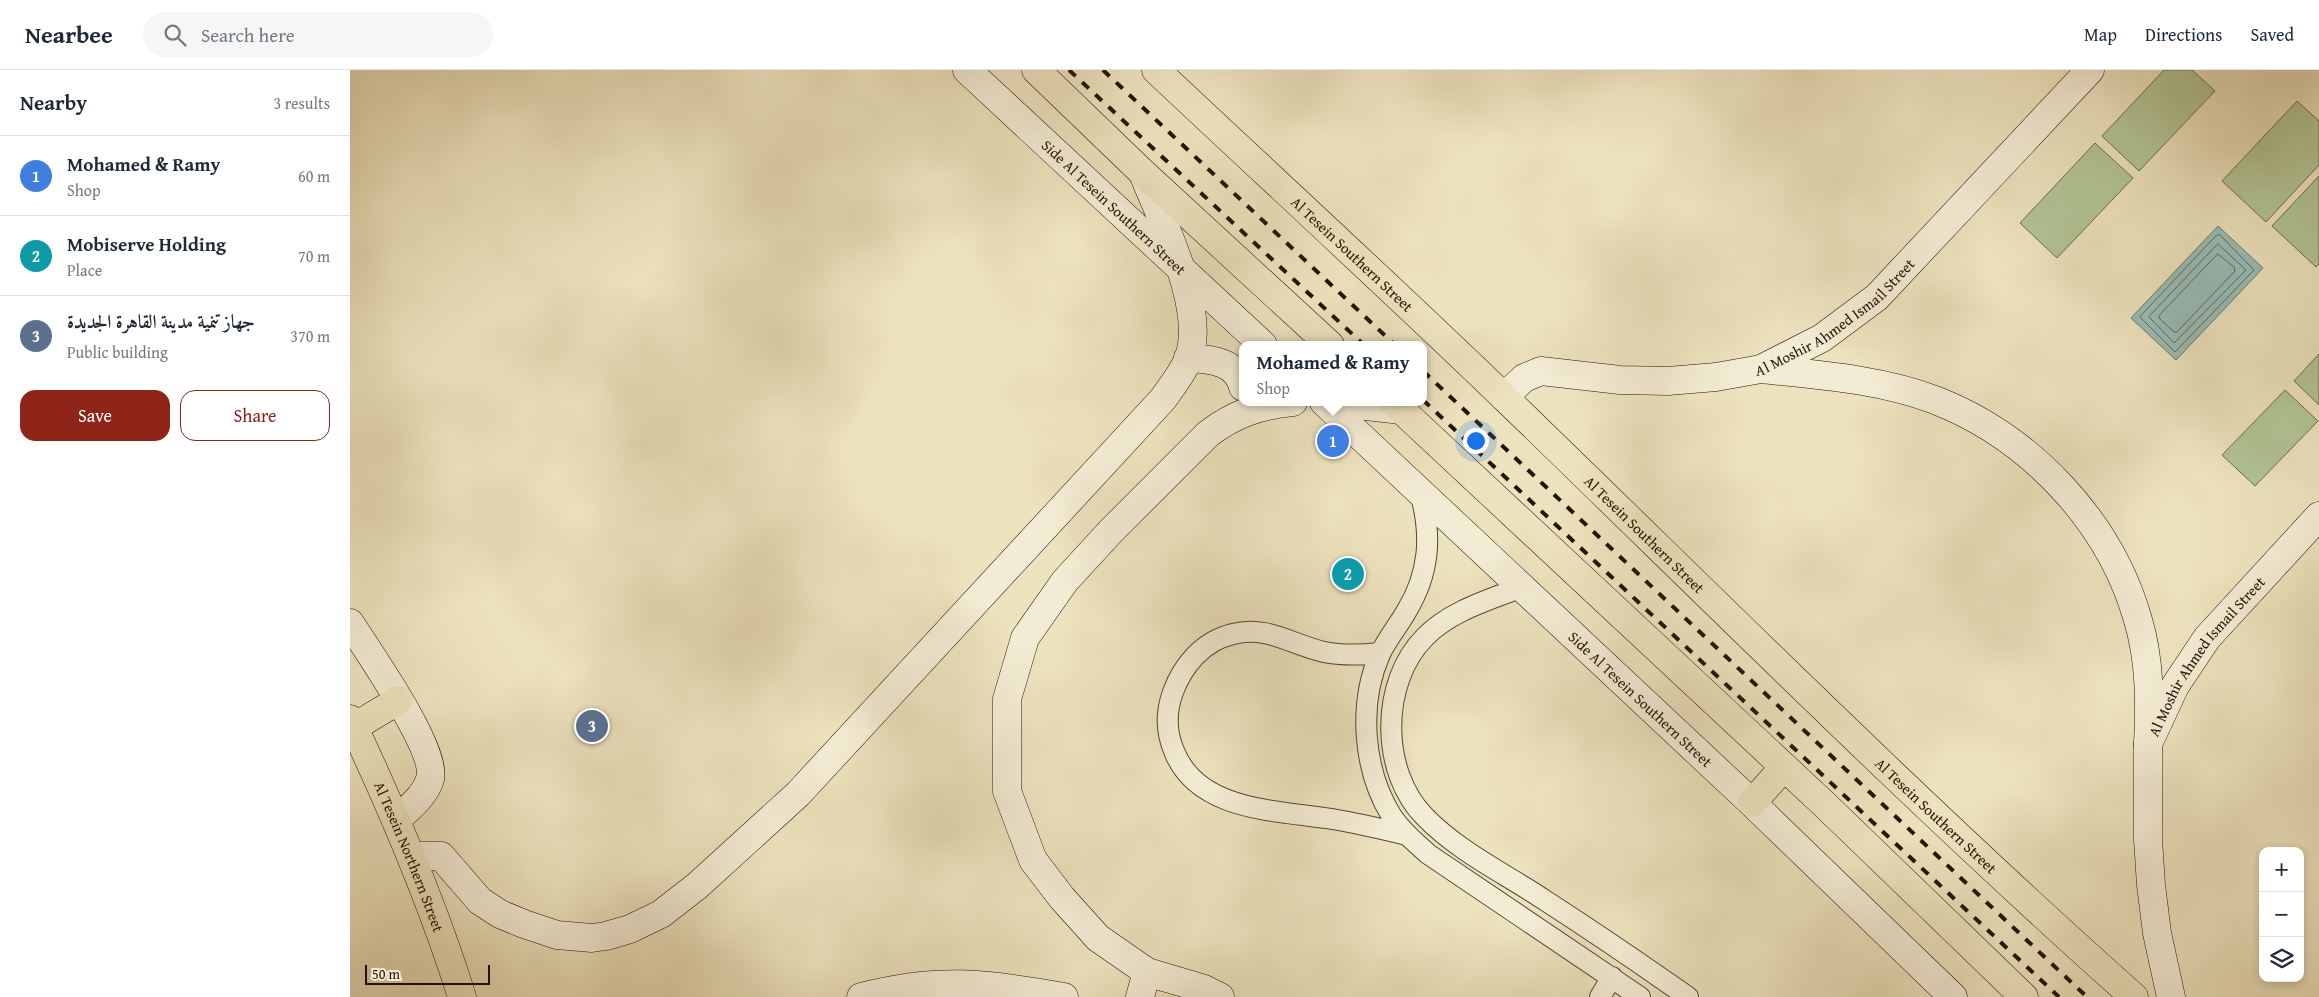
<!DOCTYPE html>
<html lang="en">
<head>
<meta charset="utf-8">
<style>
  body { margin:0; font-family:"Gentium Book Plus",Amiri,serif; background:#f6f6f7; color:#1f2937 }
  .controls { position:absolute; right:15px; bottom:15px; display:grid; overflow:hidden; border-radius:10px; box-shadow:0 2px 8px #0003 }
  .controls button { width:45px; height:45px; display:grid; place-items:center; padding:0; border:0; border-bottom:1px solid #e0e1e3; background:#fff; color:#1f2937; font:25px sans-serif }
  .scale { position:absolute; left:15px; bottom:12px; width:125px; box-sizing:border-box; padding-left:5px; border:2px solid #231304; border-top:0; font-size:14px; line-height:18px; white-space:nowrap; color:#231304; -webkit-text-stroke:4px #f3ecd4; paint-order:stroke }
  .you { position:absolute; left:1125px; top:370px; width:18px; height:18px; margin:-12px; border:4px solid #fff; border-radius:50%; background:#1a73e8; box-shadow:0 0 0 8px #1a73e833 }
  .badge { display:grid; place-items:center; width:32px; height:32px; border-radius:50%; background:#8f2418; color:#fff; font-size:16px; font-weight:700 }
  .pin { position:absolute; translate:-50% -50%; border:2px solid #fff; box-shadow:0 1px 5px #0006 }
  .popup { position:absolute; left:889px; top:271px; width:188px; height:65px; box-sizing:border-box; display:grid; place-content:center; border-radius:10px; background:#fff; filter:drop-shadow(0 1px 4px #0005); font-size:16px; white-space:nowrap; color:#747a83 }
  .popup b { font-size:19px; color:#1f2937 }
  .popup::after { content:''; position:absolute; left:50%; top:100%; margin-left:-10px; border:10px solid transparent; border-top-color:#fff }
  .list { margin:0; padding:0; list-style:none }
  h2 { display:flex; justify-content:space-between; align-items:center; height:65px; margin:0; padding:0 20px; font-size:21px }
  h2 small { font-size:16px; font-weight:400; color:#747a83 }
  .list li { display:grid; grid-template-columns:32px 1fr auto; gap:15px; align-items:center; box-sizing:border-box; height:80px; padding:0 20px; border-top:1px solid #e0e1e3 }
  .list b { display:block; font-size:19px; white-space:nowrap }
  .list p { margin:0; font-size:16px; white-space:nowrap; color:#747a83 }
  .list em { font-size:16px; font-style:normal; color:#747a83 }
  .actions { display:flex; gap:10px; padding:15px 20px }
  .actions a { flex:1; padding:11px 0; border:1px solid #8f2418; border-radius:15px; text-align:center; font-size:18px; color:#8f2418 }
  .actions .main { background:#8f2418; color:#fff }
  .icon { flex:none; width:28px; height:28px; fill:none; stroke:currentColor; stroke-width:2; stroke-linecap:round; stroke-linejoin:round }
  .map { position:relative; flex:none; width:1969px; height:927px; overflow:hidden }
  header { display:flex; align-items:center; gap:30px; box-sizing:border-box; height:70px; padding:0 25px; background:#fff; border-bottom:1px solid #e0e1e3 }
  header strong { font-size:24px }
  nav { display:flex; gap:28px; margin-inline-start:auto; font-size:18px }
  .search { width:350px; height:45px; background:#f6f6f7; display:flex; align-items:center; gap:12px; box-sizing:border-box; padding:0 18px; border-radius:28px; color:#747a83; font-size:19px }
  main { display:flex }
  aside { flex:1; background:#fff }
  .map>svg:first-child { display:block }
  .green { fill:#b2c495; stroke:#6a6c4c }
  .water { fill:#99bdb6; stroke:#6a796f }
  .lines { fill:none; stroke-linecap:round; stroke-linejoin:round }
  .shore { stroke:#5e685d; stroke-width:1 }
  .street-casing { stroke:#554732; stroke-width:22 }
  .secondary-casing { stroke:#231304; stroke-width:29 }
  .primary-casing { stroke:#231304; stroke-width:29 }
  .street { stroke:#f3ecd4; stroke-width:20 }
  .secondary { stroke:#f3ecd4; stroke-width:28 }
  .primary { stroke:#ece2bd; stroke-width:28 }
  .rail { stroke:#231304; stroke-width:4; stroke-dasharray:9 9; stroke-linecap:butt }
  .labels { text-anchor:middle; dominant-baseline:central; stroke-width:4; stroke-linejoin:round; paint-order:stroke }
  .street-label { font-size:15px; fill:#231304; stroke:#f3ecd4 }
</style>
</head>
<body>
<header>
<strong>Nearbee</strong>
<div class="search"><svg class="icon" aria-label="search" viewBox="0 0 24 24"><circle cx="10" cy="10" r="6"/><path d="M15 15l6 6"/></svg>Search here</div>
<nav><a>Map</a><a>Directions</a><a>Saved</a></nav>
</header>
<main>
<aside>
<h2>Nearby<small>3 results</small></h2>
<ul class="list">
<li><span class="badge" style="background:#3f7fe0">1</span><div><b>Mohamed &amp; Ramy</b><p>Shop</p></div><em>60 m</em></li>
<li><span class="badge" style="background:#0f9aa8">2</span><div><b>Mobiserve Holding</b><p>Place</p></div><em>70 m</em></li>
<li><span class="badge" style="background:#5c6f8a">3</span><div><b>جهاز تنمية مدينة القاهرة الجديدة</b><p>Public building</p></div><em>370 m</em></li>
</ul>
<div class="actions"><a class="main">Save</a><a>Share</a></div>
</aside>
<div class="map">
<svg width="1969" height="927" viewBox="0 0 1969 927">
  <rect width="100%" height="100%" fill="#ece2bd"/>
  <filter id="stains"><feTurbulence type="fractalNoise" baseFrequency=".004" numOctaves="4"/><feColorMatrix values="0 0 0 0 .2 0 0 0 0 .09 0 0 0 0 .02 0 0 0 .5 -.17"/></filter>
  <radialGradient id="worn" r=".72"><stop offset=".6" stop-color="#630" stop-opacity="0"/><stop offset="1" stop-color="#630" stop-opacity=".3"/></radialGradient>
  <path class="green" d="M1814,0h28l23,21 -76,80 -37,-35z
    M1947,31l22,20v44l-53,57 -44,-41z
    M1745,73l38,35 -76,80 -37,-35z
    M1969,106v88l-3,3 -44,-41z
    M1969,284v51l-25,-24z
    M1935,320l33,31 -63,65 -33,-31z"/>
  <path class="water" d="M1868,156l45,42 -87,92 -45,-42z"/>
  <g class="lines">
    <path class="shore" d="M1867,165h3l34,35 -79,82 -35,-35z
      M1868,174l28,26 -72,73 -25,-26z
      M1868,184l16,13 1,4 -58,61h-3l-14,-13 -1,-3z"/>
    <g class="street-casing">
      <path id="street" d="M1070,422c12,43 10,81 -14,120 -8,14 -19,27 -26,42 -22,50 -17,115 11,161 10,16 24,27 37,39l212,143
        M1172,517c-33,13 -72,24 -97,50 -45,45 -45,135 0,180 34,35 81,57 121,84 48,31 95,63 142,96
        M1030,583c-19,2 -37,3 -56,-1 -32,-7 -57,-27 -91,-18 -30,7 -50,31 -60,58 -7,19 -7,40 1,59 24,61 103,59 158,68 25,4 50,10 75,16
        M1250,927l12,-20"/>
    </g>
    <g class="secondary-casing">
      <g id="secondary">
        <path id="s1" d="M617,0l296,275"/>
        <path d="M838,288c22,1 49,3 55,29"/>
        <path d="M1411,299c58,6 119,10 174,31 95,37 175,121 203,220 12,40 12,82 10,124"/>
        <path id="s2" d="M1154,327l20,-19 17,-7 79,9 48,1 48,-4 45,-8 61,-31 55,-41 213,-227"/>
        <path id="s3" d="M974,332l428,401 201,194"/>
        <path d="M980,332l72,8"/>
        <path d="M0,553c17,27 88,127 80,156 -5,17 -21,29 -34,41"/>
        <path d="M61,786h30l39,45 20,13 24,10 33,11 35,3 14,-2 24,-7 31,-15 36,-28 101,-92 365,-395c9,-13 19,-25 25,-39 20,-50 -27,-140 -45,-187"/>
        <path d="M511,927c77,-20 125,-14 203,0"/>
        <path d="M790,927l7,-25"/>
        <path d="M870,927l-16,-8 -57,-17 -49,-34 -36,-40 -29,-38 -26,-69v-92l18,-61 40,-57 46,-50 97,-97c26,-20 52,-29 85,-32"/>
        <path id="s4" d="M1821,927l-14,-64 -6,-48 -3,-46v-95l27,-58 32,-48 112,-122"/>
      </g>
    </g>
    <g class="primary-casing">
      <g id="primary">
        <path d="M686,0l107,103 187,172"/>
        <path id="s5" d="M806,0c117,110 235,218 350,329 208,201 412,406 628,598"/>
        <path d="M1043,332l431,402 200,193"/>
        <path id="s6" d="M0,649c43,91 82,182 112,278"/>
        <path d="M4,657l45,-27"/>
        <path d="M1402,733l32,-36"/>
      </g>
    </g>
    <use href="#street" class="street"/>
    <use href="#secondary" class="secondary"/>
    <use href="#primary" class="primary"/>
    <path class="rail" d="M719,0l295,275
      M753,0l292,275
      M1073,301l664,626
      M1073,330l636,597"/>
  </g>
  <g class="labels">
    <g class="street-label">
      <text stroke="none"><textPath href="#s1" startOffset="201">Side Al Tesein Southern Street</textPath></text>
      <text stroke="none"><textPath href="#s5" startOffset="269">Al Tesein Southern Street</textPath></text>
      <text stroke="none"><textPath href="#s2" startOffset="358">Al Moshir Ahmed Ismail Street</textPath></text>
      <text stroke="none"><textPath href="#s5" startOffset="674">Al Tesein Southern Street</textPath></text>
      <text stroke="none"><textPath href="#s4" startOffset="361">Al Moshir Ahmed Ismail Street</textPath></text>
      <text stroke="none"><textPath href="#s3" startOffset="434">Side Al Tesein Southern Street</textPath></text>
      <text stroke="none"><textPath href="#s5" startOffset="1079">Al Tesein Southern Street</textPath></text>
      <text stroke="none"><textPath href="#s6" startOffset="150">Al Tesein Northern Street</textPath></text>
    </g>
  </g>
  <rect width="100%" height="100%" filter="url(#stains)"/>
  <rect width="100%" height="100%" fill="url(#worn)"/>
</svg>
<div class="controls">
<button>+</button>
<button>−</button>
<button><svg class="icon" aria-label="layers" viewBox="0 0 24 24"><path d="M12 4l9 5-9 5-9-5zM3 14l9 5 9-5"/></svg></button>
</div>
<div class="scale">50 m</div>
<div class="you"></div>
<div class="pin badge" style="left:983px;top:371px;background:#3f7fe0">1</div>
<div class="popup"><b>Mohamed &amp; Ramy</b>Shop</div>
<div class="pin badge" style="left:998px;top:504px;background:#0f9aa8">2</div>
<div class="pin badge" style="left:242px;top:656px;background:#5c6f8a">3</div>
</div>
</main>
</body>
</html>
